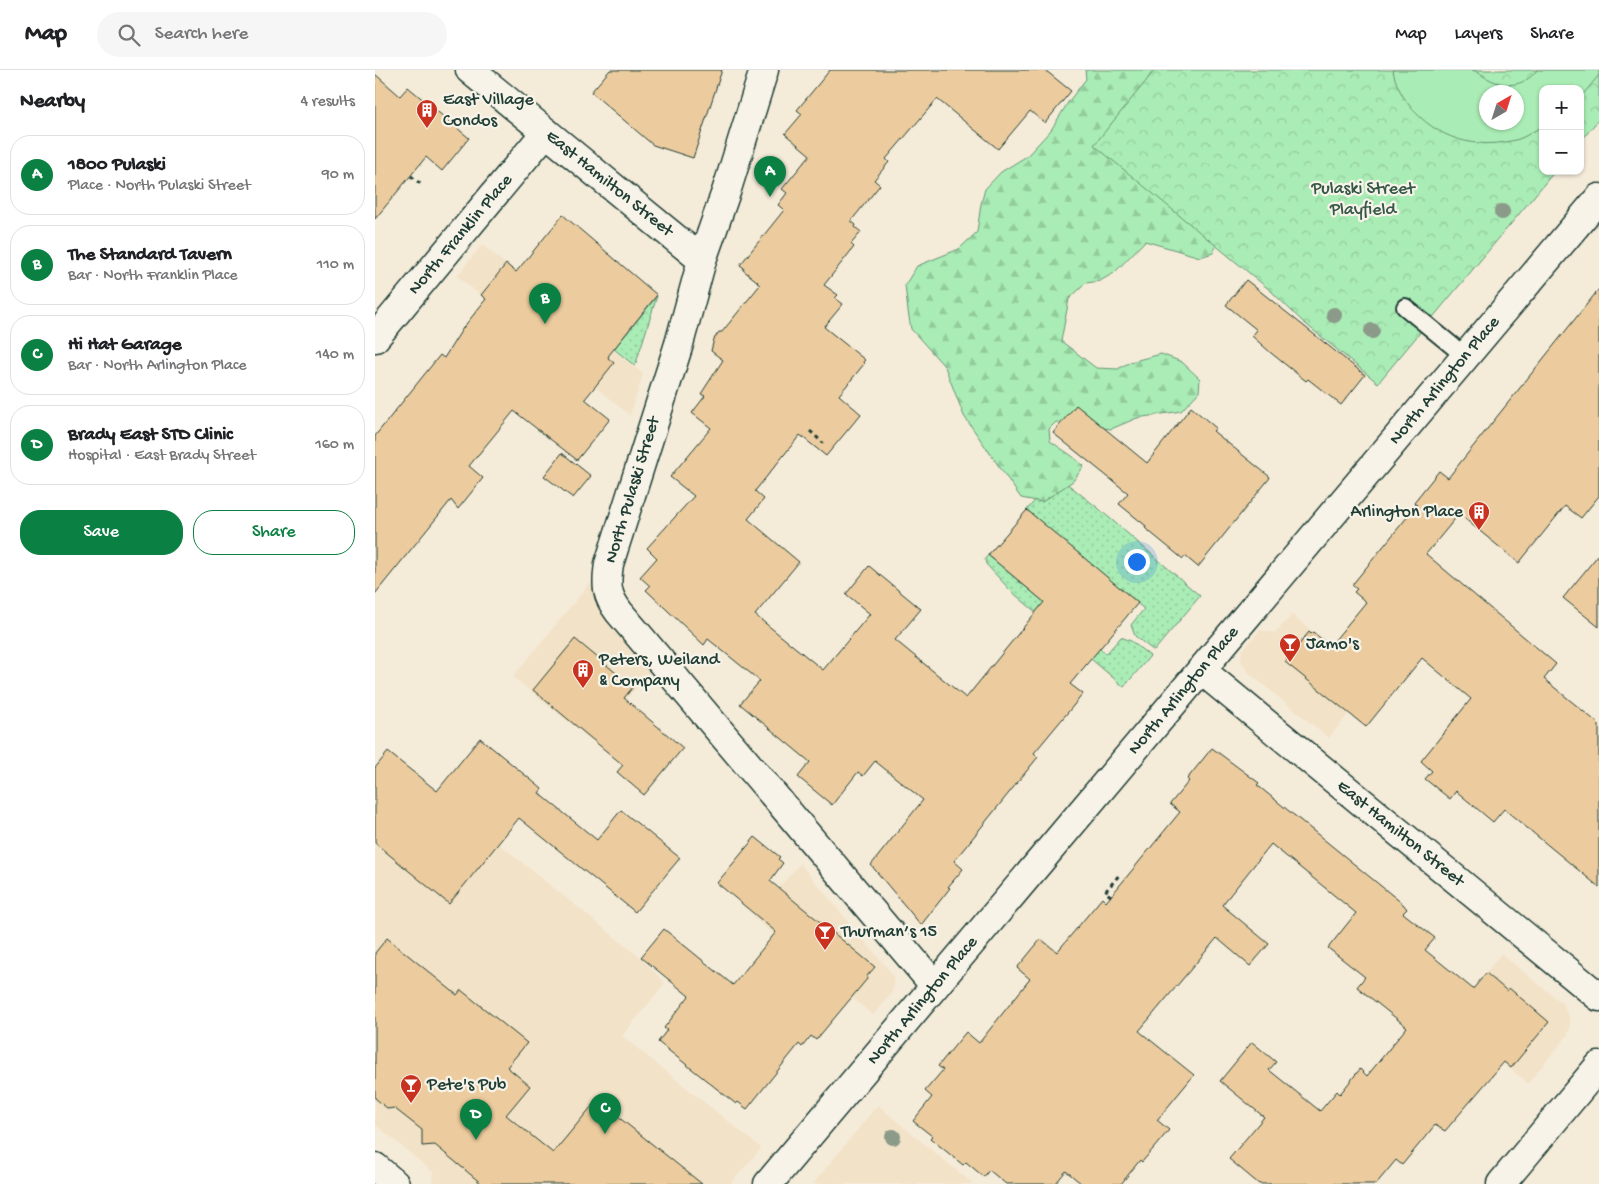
<!DOCTYPE html>
<html lang="en">
<head>
<meta charset="utf-8">
<style>
  body { margin:0; font-family:"Gochi Hand",sans-serif; background:#f6f6f6; color:#202124 }
  .controls { position:absolute; right:15px; top:15px; display:grid; overflow:hidden; border-radius:10px; box-shadow:0 1px 4px #0004 }
  .controls button { width:45px; height:45px; display:grid; place-items:center; padding:0; border:0; border-bottom:1px solid #e0e0e0; background:#fff; color:#202124; font:25px sans-serif }
  .compass { position:absolute; left:1104px; top:15px; width:45px; height:45px; border-radius:50%; background:#fff; box-shadow:0 1px 4px #0004; rotate:39deg }
  .you { position:absolute; left:761px; top:491px; width:18px; height:18px; margin:-12px; border:4px solid #fff; border-radius:50%; background:#1a73e8; box-shadow:0 0 0 8px #1a73e833 }
  .badge { display:grid; place-items:center; width:32px; height:32px; border-radius:50%; background:#0b8043; color:#fff; font-size:16px; font-weight:700 }
  .pin { position:absolute; translate:-50% -41px; filter:drop-shadow(0 1px 2px #0008) }
  .pin::after { content:''; position:absolute; top:26px; width:18px; height:15px; background:inherit; clip-path:polygon(0 0,100% 0,50% 100%) }
  .list { margin:0; padding:0; list-style:none }
  h2 { display:flex; justify-content:space-between; align-items:center; height:65px; margin:0; padding:0 20px; font-size:21px }
  h2 small { font-size:16px; font-weight:400; color:#757577 }
  .list li { display:grid; grid-template-columns:32px 1fr auto; gap:15px; align-items:center; box-sizing:border-box; height:80px; margin:0 10px 10px; padding:0 10px; border:1px solid #e0e0e0; border-radius:20px }
  .list b { display:block; font-size:19px; white-space:nowrap }
  .list p { margin:0; font-size:16px; white-space:nowrap; color:#757577 }
  .list em { font-size:16px; font-style:normal; color:#757577 }
  .actions { display:flex; gap:10px; padding:15px 20px }
  .actions a { flex:1; padding:11px 0; border:1px solid #0b8043; border-radius:20px; text-align:center; font-size:18px; color:#0b8043 }
  .actions .main { background:#0b8043; color:#fff }
  .icon { flex:none; width:28px; height:28px; fill:none; stroke:currentColor; stroke-width:2; stroke-linecap:round; stroke-linejoin:round }
  .map { position:relative; flex:none; width:1224px; height:1114px; overflow:hidden }
  header { display:flex; align-items:center; gap:30px; box-sizing:border-box; height:70px; padding:0 25px; background:#fff; border-bottom:1px solid #e0e0e0 }
  header strong { font-size:24px }
  nav { display:flex; gap:28px; margin-inline-start:auto; font-size:18px }
  .search { width:350px; height:45px; background:#f6f6f6; display:flex; align-items:center; gap:12px; box-sizing:border-box; padding:0 18px; border-radius:28px; color:#757577; font-size:19px }
  main { display:flex }
  aside { flex:1; background:#fff }
  .map>svg:first-child { display:block }
  .built { fill:#f2e2c7 }
  .grass { fill:url(#grass-dots); stroke:#649474 }
  .forest { fill:url(#forest-firs); stroke:#649474 }
  .park { fill:url(#park-crowns); stroke:#649474; fill-rule:evenodd }
  .pitch { fill:#aaecb5; stroke:#649474; fill-rule:evenodd }
  .building { fill:#eccc9e; stroke:#1f3d34 }
  .lines { fill:none; stroke-linecap:round; stroke-linejoin:round }
  .lane-casing { stroke:#1f3d34; stroke-width:20 }
  .street-casing { stroke:#1f3d34; stroke-width:31 }
  .secondary-casing { stroke:#1f3d34; stroke-width:31 }
  .path { stroke:#1f3d34; stroke-width:3; stroke-dasharray:4 4; stroke-linecap:butt }
  .lane { stroke:#f7f3e8; stroke-width:16 }
  .street { stroke:#f7f3e8; stroke-width:28 }
  .secondary { stroke:#f7f3e8; stroke-width:28 }
  .tree { fill:#8b9a89 }
  .labels { text-anchor:middle; dominant-baseline:central; stroke-width:4.5; stroke-linejoin:round; paint-order:stroke }
  .poi-label { font-size:18px; fill:#1f3d34; stroke:#f7f3e8; text-anchor:start }
  .street-label { font-size:18px; fill:#1f3d34; stroke:#f7f3e8 }
  .park-label { font-size:18px; fill:#345747; stroke:#f7f3e8 }
</style>
</head>
<body>
<header>
<strong>Map</strong>
<div class="search"><svg class="icon" aria-label="search" viewBox="0 0 24 24"><circle cx="10" cy="10" r="6"/><path d="M15 15l6 6"/></svg>Search here</div>
<nav><a>Map</a><a>Layers</a><a>Share</a></nav>
</header>
<main>
<aside>
<h2>Nearby<small>4 results</small></h2>
<ul class="list">
<li><span class="badge">A</span><div><b>1800 Pulaski</b><p>Place · North Pulaski Street</p></div><em>90 m</em></li>
<li><span class="badge">B</span><div><b>The Standard Tavern</b><p>Bar · North Franklin Place</p></div><em>110 m</em></li>
<li><span class="badge">C</span><div><b>Hi Hat Garage</b><p>Bar · North Arlington Place</p></div><em>140 m</em></li>
<li><span class="badge">D</span><div><b>Brady East STD Clinic</b><p>Hospital · East Brady Street</p></div><em>160 m</em></li>
</ul>
<div class="actions"><a class="main">Save</a><a>Share</a></div>
</aside>
<div class="map">
<svg width="1224" height="1114" viewBox="0 0 1224 1114">
  <defs>
    <pattern id="grass-dots" width="8" height="8" patternUnits="userSpaceOnUse" patternTransform="scale(1.25)"><rect width="8" height="8" fill="#aaecb5"/><path d="M2 2h.1M6 6h.1" fill="none" stroke="#92cb9c" stroke-width="1.8" stroke-linecap="round"/></pattern>
    <pattern id="forest-firs" width="22" height="20" patternUnits="userSpaceOnUse" patternTransform="scale(1.25)"><rect width="22" height="20" fill="#aaecb5"/><path d="M5 1l3.5 6h-7zM16 11l3.5 6h-7z" fill="#92cb9c"/></pattern>
    <pattern id="park-crowns" width="20" height="18" patternUnits="userSpaceOnUse" patternTransform="scale(1.25)"><rect width="20" height="18" fill="#aaecb5"/><path d="M2 6a3 3 0 1 1 6 0M12 15a3 3 0 1 1 6 0" fill="none" stroke="#92cb9c"/></pattern>
  </defs>
  <rect width="100%" height="100%" fill="#f5ebd9"/>
  <filter id="ink" filterUnits="userSpaceOnUse"><feTurbulence type="fractalNoise" baseFrequency=".02" numOctaves="2"/><feDisplacementMap in="SourceGraphic" scale="10" xChannelSelector="R" yChannelSelector="G"/><feConvolveMatrix kernelMatrix="1 2 1 2 8 2 1 2 1" color-interpolation-filters="sRGB"/></filter>
  <g filter="url(#ink)">
    <path class="built" d="M107,175l161,129 -13,41 -173,-139z
      M216,512l17,14 52,64 -69,80 -78,-63z
      M917,545l83,66 -46,57 -80,-65 -8,-12 1,-10 18,-21 15,3z
      M13,682l112,90 -1,2 144,116 22,23 -43,53 139,112 -31,36h-298l1,-12 -58,-48v-356z
      M425,794l88,105 5,8 1,8 -3,9 -18,21 -120,-98z
      M1126,884l62,50 7,16v7l-3,9 -39,47 -79,-65z
      M503,1035l17,15 78,64h-160z"/>
    <path class="grass" d="M282,226l-22,70 -21,-17z
      M681,405l42,33 102,88 -46,55 -19,-15 -4,-11 13,-16 -117,-99z
      M613,485l118,99 15,-17 10,4 19,15 -26,31 -113,-96 -25,-27 -1,-5z"/>
    <path class="forest" d="M710,0h71l62,171 -5,12 -13,4 -55,-16 -31,32 -14,8 -14,2 -17,16 -8,42 35,27 22,1 12,-7 31,-8 21,8 18,17 -1,13 -18,19 -44,7 -26,11 -55,-7 -7,7 1,12 22,15 12,10 -11,15 -31,21 -21,-4 -57,-82 -19,-49 -34,-38 -3,-18 -3,-26 12,-19 42,-17 18,-17 4,-28 4,-15 16,-17 26,-16 24,-26 18,-29 17,-22z"/>
    <path class="park" d="M780,0h444v49l-19,23v-53h-37v82h12l-177,212 -76,-62 -31,-30 -177,-146zM1112,22h30v30h-30z"/>
    <path class="pitch" d="M1018,0c26,0 53,0 79,0 5,1 9,5 13,7 19,11 38,11 52,-7h62v5l-19,23v-9h-37v37c-8,4 -16,10 -24,13 -42,12 -83,0 -110,-34 -8,-11 -14,-22 -16,-35zM1112,22h30v30h-30z"/>
    <path class="building" d="M235,0h112l-29,88 -40,-13 -62,-53z
      M455,0h215l26,21 -26,32 -15,-12 -32,38 -61,-50 -51,60 3,3 -15,18 6,5 -29,36 5,4 -1,2 6,5 -10,12 3,3 -30,38 14,10 -3,3 8,6 -19,23 41,33 -2,2 1,2 -25,31 22,19 -35,42 -26,-21 -45,56 9,8 -16,20 51,43 -44,53 68,55 47,-56 -24,-20 23,-28 52,43 -26,31 71,58 78,-96 -56,-47 39,-45 111,93 -68,81 13,10 -49,59 4,4 -84,104 9,8 -15,18 2,1 -29,37 -50,-60 52,-65 -48,-39 -12,15 -5,-4 -26,33 -34,-28 12,-15 -70,-58 20,-23 -52,-42 -4,6 -58,-55 4,-4 -10,-9 17,-19 -10,-10 47,-52 -24,-19 41,-49 -19,-15 13,-17 -4,-2 22,-34 -12,-9 3,-12 5,-7h3l38,-47 -3,-2 1,-1 -15,-12 1,-2 -4,-3 44,-55 -6,-5 9,-12 -5,-4 28,-34 -25,-21 17,-20 -5,-4z
      M0,4l25,22 8,-9 61,51 -27,33 -16,-14 -51,62z
      M188,145l94,80 -48,60 -1,3 6,5 -29,36 25,20 -33,41 -63,-49 -45,55 14,12 -25,31 -7,-9 -76,94v-158l65,-81 4,3 19,-30 23,-29 -5,-4 25,-31 10,8z
      M871,210l119,95 -24,30 -33,-26 -2,2 -35,-28 -19,-17 5,-6 -31,-25z
      M1224,219v207l-18,22 -16,-12 -46,57 -60,-49 -33,40 130,110 -12,15 55,45v163l-95,-78 -11,13 -37,-31 -6,8 -25,-20 7,-8 -11,-10 50,-62 -49,-41 -56,69 -81,-65 24,-30 2,2 2,-2 17,14 36,-44 -12,-10 3,-3 -5,-4 65,-80 -3,-3 25,-31 9,7z
      M701,335l71,58 44,-56 25,21 -3,3 57,46 -1,2 -71,88 -13,-11 -2,3 -38,-31 1,-2 -27,-22 9,-11 -75,-60z
      M187,383l29,23 -18,22 -29,-22z
      M1224,484v73l-36,-29z
      M200,569l58,48 -9,11 59,50 -39,47 -27,-23 6,-7 -90,-75z
      M105,668l62,51 -3,4 58,47 24,-30 59,48 -45,54 -116,-94 -70,86 -74,-61v-75l13,-16 49,39z
      M837,678l47,35 -2,2 146,119 4,5 -4,4 32,25 -10,12 48,39 13,-16 21,18 2,-3 40,34 -38,46 -7,-6 -59,69 -10,-6 -33,40 -6,-5 -20,24h-117l-30,-25 35,-42 -44,-36 32,-39 24,20 -7,8 51,41 17,-20 3,3 20,-25 7,7 40,-49 -50,-40 8,-10 -37,-29 28,-35 -85,-69 -49,61 47,39 -19,22 -33,-28 -78,93 55,44 -37,45 12,10 -27,32 -2,-2 -19,24h-39l-16,-13 -11,13h-49l-17,-14 -5,7 -18,-15 -3,3 -33,-27 2,-2 -19,-15 19,-24 -7,-6 18,-21 -5,-4 28,-34 13,11 51,-64 -13,-11 24,-29 16,13 45,-54 4,4 74,-90 -10,-8 19,-23 -2,-2z
      M380,767l25,20 -2,2 5,4 -13,18 105,86 -8,9v3l-51,61 -5,-4 -9,11 -3,-3 -52,65 -9,-7 -2,2 -78,-62 9,-12 -3,-2 25,-32 -48,-39 23,-28 69,56 43,-53 -59,-49z
      M12,868l70,57 4,-5 66,53 -20,24 23,19 -24,29 47,38 44,-53 105,84h-220l-47,-39 -13,1v-16l-28,-22 -6,1 -13,-11v-145z"/>
    <g class="lines">
      <g class="lane-casing">
        <path id="lane" d="M1030,237l61,50"/>
      </g>
      <g class="street-casing">
        <path id="street" d="M95,0l232,190
          M389,0l-37,119 -25,71 -23,84 -70,220c-3,21 -3,31 10,48l316,374
          M0,268l171,-206
          M826,600l398,327
          M393,1114l831,-986
          M1126,1114l98,-118"/>
      </g>
      <g class="secondary-casing">
        <path id="secondary" d="M0,1097l20,17"/>
      </g>
      <path class="path" d="M36,106l12,10
        M435,361l13,12
        M736,826l-6,-4 15,-18"/>
      <use href="#lane" class="lane"/>
      <use href="#street" class="street"/>
      <use href="#secondary" class="secondary"/>
    </g>
    <g class="tree">
      <circle cx="1127" cy="142" r="8"/>
      <circle cx="959" cy="245" r="8"/>
      <circle cx="997" cy="261" r="8"/>
      <circle cx="518" cy="1067" r="8"/>
    </g>
  </g>
  <defs>
    <g id="building-pin" transform="scale(1.125)"><path d="M0 17L-7.5 6A9.5 9.5 0 1 1 7.5 6Z" fill="#c8321e" stroke="#f7f3e8"/><path d="M-4-6H4V6H1V3H-1V6H-4ZM-2.5-4.3h1.7v1.8h-1.7ZM.8-4.3h1.7v1.8H.8ZM-2.5-1h1.7V.8h-1.7ZM.8-1h1.7V.8H.8Z" fill="#fff"/></g>
    <g id="bar-pin" transform="scale(1.125)"><path d="M0 17L-7.5 6A9.5 9.5 0 1 1 7.5 6Z" fill="#c8321e" stroke="#f7f3e8"/><path d="M-6-5H6L.8 .8V4.5H3.5V6h-7V4.5H-.8V.8Z" fill="#fff"/></g>
  </defs>
  <g fill-rule="evenodd">
    <use href="#building-pin" x="52" y="40"/>
    <use href="#building-pin" x="1104" y="442"/>
    <use href="#bar-pin" x="915" y="574"/>
    <use href="#building-pin" x="208" y="600"/>
    <use href="#bar-pin" x="450" y="862"/>
    <use href="#bar-pin" x="36" y="1015"/>
  </g>
  <g class="labels">
    <g class="poi-label">
      <text x="68" y="30">East Village<tspan x="68" dy="21">Condos</tspan></text>
      <text x="1088" y="442" text-anchor="end">Arlington Place</text>
      <text x="931" y="574">Jamo's</text>
      <text x="224" y="590">Peters, Weiland<tspan x="224" dy="21">&amp; Company</tspan></text>
      <text x="466" y="862">Thurman’s 15</text>
      <text x="52" y="1015">Pete's Pub</text>
    </g>
    <g class="street-label">
      <text transform="translate(234 114) rotate(39)">East Hamilton Street</text>
      <text transform="translate(86 165) rotate(-50)">North Franklin Place</text>
      <text transform="translate(1070 311) rotate(-50)">North Arlington Place</text>
      <text transform="translate(258 420) rotate(-73)">North Pulaski Street</text>
      <text transform="translate(809 621) rotate(-50)">North Arlington Place</text>
      <text transform="translate(1025 764) rotate(39)">East Hamilton Street</text>
      <text transform="translate(548 931) rotate(-50)">North Arlington Place</text>
    </g>
    <g class="park-label">
      <text x="988" y="119">Pulaski Street<tspan x="988" dy="21">Playfield</tspan></text>
    </g>
  </g>
</svg>
<div class="controls">
<button>+</button>
<button>−</button>
</div>
<svg class="compass" viewBox="-18 -18 36 36"><path d="M0-13l5 13h-10z" fill="#e53935"/><path d="M0 13l5-13h-10z" fill="#757577"/></svg>
<div class="you"></div>
<div class="pin badge" style="left:395px;top:127px">A</div>
<div class="pin badge" style="left:170px;top:254px">B</div>
<div class="pin badge" style="left:230px;top:1064px">C</div>
<div class="pin badge" style="left:101px;top:1070px">D</div>
</div>
</main>
</body>
</html>
